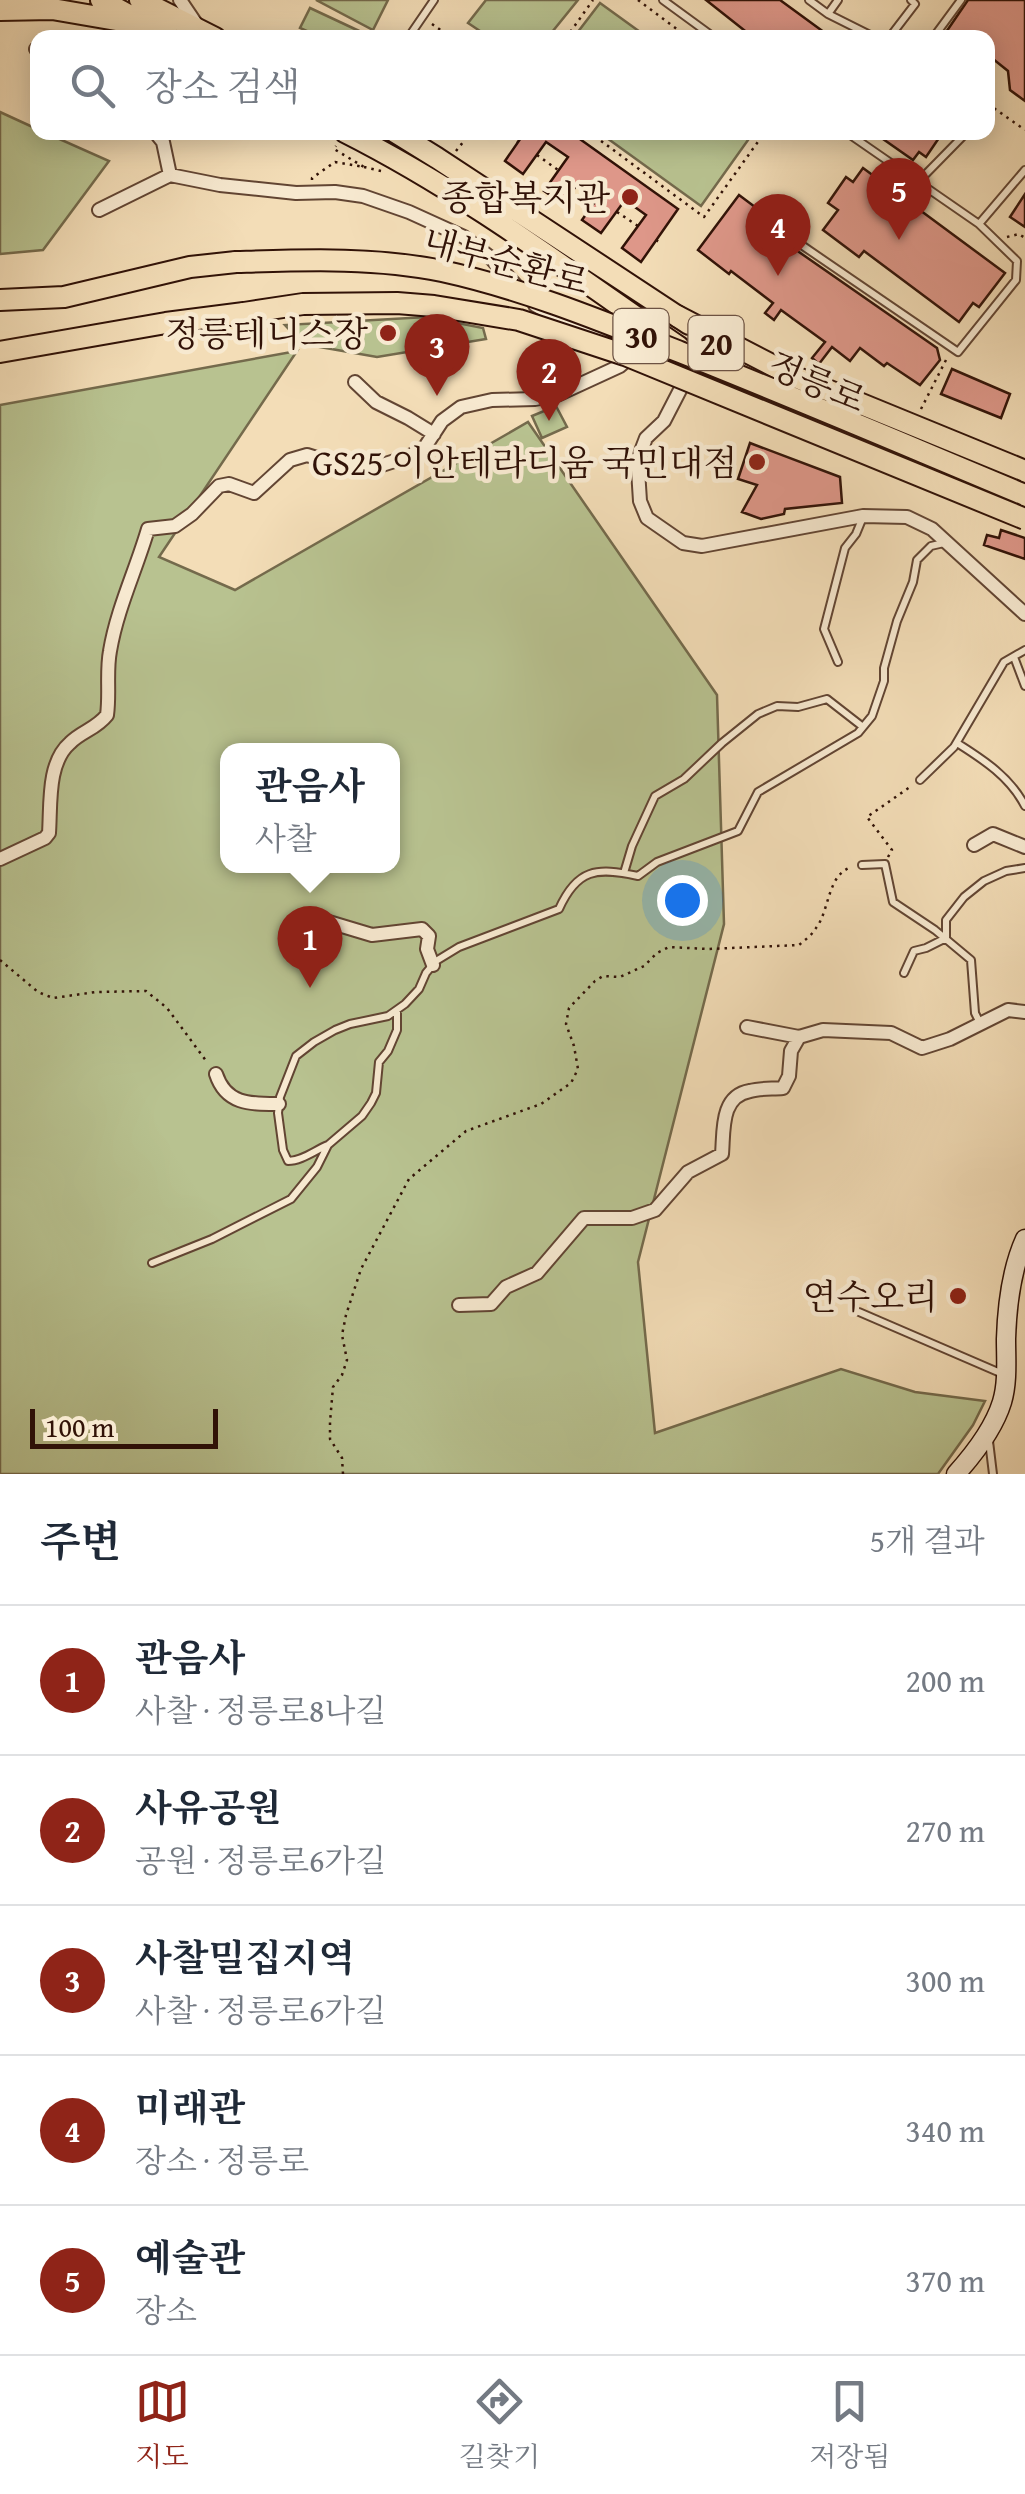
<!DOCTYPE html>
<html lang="ko">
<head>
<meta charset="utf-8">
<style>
  body { margin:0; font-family:"Gentium Book Plus","Noto Serif KR",serif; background:#f2f2f3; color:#1f2937 }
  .scale { position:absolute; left:30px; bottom:25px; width:188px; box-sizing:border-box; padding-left:10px; border:5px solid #311207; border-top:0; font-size:28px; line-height:35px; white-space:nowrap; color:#311207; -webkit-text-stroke:8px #f7e9d0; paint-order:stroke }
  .you { position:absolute; left:682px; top:900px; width:35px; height:35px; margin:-25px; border:8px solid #fff; border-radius:50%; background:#1a73e8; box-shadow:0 0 0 15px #1a73e833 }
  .badge { display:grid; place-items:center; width:65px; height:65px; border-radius:50%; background:#8f2418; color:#fff; font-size:32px; font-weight:700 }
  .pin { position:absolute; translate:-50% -82px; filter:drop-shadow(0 2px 5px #0008) }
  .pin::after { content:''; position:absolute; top:52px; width:35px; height:30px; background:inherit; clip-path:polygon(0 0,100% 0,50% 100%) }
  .popup { position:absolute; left:220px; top:743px; width:180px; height:130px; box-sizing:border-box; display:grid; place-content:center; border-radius:20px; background:#fff; filter:drop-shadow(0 2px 8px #0005); font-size:32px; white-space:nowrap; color:#747a83 }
  .popup b { font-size:38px; color:#1f2937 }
  .popup::after { content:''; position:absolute; left:50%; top:100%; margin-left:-20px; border:20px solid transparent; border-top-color:#fff }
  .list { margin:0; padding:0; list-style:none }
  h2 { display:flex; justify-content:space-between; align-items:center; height:130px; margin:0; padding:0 40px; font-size:42px }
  h2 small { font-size:32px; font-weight:400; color:#747a83 }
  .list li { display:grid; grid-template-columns:65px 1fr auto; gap:30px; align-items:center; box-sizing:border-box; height:150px; padding:0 40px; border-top:2px solid #e0e1e3 }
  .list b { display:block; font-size:38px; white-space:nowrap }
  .list p { margin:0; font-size:32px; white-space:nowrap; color:#747a83 }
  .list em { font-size:32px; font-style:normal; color:#747a83 }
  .icon { flex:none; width:55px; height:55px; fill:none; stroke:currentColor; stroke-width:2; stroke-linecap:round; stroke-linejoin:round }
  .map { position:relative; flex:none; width:1025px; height:1474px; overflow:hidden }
  .search { position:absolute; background:#fff; box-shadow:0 5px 25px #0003; left:30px; right:30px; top:30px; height:110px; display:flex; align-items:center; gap:25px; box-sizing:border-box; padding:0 35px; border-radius:20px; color:#747a83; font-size:38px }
  .sheet { height:880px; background:#fff }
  nav { display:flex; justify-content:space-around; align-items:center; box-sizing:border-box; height:140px; border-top:2px solid #e0e1e3; background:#fff; font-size:28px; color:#747a83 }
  nav a { display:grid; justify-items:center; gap:5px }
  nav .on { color:#8f2418 }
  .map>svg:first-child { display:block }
  .green { fill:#b8c290; stroke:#746a4c; stroke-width:2.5; fill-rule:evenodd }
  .building { fill:#de9789; stroke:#311207; stroke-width:2.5 }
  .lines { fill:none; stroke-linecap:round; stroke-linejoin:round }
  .service-casing { stroke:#624533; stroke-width:10 }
  .minor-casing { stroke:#624533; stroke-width:16 }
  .secondary-casing { stroke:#311207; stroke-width:21 }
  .primary-casing { stroke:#311207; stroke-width:24 }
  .trunk-casing { stroke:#311207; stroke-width:24 }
  .path { stroke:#311207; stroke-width:2.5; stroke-dasharray:2.5 5; stroke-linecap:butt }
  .service { stroke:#f7e9d0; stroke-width:6 }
  .minor { stroke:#f7e9d0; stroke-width:12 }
  .secondary { stroke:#f7e9d0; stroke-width:18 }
  .primary { stroke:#f3ddb7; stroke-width:20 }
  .trunk { stroke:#f3ddb7; stroke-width:20 }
  .trunk-bridge-casing { stroke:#311207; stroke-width:24; stroke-linecap:butt }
  .trunk-bridge { stroke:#f3ddb7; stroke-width:20 }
  .poi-dot { fill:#8f2418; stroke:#f7e9d0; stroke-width:4 }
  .labels { text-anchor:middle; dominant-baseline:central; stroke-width:9; stroke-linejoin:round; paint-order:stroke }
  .shield { fill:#f7e9d0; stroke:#6c5243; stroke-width:2.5 }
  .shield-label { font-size:32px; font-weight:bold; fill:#311207 }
  .poi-label { font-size:35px; fill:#311207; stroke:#f7e9d0; text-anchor:end }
  .street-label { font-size:35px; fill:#311207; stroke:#f7e9d0 }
</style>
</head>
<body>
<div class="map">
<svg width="1025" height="1474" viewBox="0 0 1025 1474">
  <rect width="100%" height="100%" fill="#f3ddb7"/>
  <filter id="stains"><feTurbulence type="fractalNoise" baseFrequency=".002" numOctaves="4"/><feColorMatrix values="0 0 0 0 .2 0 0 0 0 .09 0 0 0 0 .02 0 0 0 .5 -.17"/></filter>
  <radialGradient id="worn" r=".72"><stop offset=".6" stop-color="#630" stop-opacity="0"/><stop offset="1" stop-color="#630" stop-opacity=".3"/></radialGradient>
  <path class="green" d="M316,0h72l-15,30z
    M486,0h92l-30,37h-59l-21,-14z
    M600,3l47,34h-73z
    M310,8l62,29h-52l-20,-9z
    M0,112l37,17 1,3 8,1 63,28 -66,89 -43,4z
    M600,133h153l-52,73z
    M427,317l56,11 3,11 -109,18 -74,-13 -18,-19z
    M297,351l-138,206 76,33 293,-168 189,273 7,229 -86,338 17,171 186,-64 74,23 70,9 -12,24 -35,49h-938v-1069zM228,750h164v116h-164z
    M556,406l11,21 -25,11 -10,-22z"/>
  <path class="building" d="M706,0h74l52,38h-78z
    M968,0h57v101l-15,-11 -2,-19 -20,-16v-17h-46z
    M525,132h45l108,77 -37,53 -19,-14 24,-33 -21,-15 -24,33 -19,-13 17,-24 -20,-14 -16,22 -19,-13 24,-34 -22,-15 -23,32 -18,-13z
    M873,132h70l-17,25 -7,-5 -6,8z
    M863,168l142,105 -26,34 -6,-4 -14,19 -95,-71 -5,6 -36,-27 15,-20 -10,-7 18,-26 7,5z
    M1025,194v33l-15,-10z
    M739,195l48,36 -5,6 17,15 138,96 3,12 -20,25 -33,-22 -3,3 -24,-18 -10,13 -18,-14 -13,17 -7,-6 13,-16 -44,-32 -7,10 -9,-7 8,-10 -42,-32 -2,3 -31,-24z
    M563,362v19l-24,7 -6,-13z
    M952,369l58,25 -9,24 -60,-24z
    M750,443l90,34 2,26 -57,6 -1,5 -23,5 -19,-7 15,-27 -19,-6z
    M1001,530l24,8v21l-41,-14 3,-10 12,3z"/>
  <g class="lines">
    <g class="service-casing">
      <path id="service" d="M663,0l52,38
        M809,0l19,14 48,24
        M828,14l10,-14
        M408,38l26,-38
        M889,38l26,-34 -4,-4
        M933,38l28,-38
        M846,132l133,92
        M918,182l49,-50
        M803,246l155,106 58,-72 1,-19 -38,-37 46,-54
        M1014,657l11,29
        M838,662l-14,-33 21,-81 11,-14 7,-17
        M957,743c27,17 53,34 68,63
        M920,780l34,-33 50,-85 21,-12
        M862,865l23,-1 8,38 42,28 36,30 4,53 5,10
        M624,873l8,-27 23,-50 29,-17 38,-36 36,-29 19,-8 21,1 29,-8 36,28
        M904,973l10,-22 12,-3 20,-10v-18l18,-23 20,-16 22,-10 19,-3
        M328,1145l34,-29 9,-13 5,-10 3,-31 9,-11 9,-21v-20
        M152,1263l60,-24 79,-40 26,-32 11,-22c-13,5 -26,16 -40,16l-5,-11 -5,-37 2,-16 16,-41 18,-14 21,-12 15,-6 38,-8 17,-12 14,-15 7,-16 10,-12 23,-14 100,-38c18,-40 37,-42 79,-33l19,-14 81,-31 20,-39 100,-59 14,-17 12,-35v-13l13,-47 16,-39 4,-22 14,-14 13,-3
        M859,1312l146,63
        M989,1441l4,33"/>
    </g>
    <g class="minor-casing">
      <path id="minor" d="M180,0l19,28
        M36,49l2,1
        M155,132l8,10 7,33
        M99,210l71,-35 50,10 76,8 39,-1 28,4 46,16 55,25 27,21 30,33
        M535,305l16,9 54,19
        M691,358l5,1 -32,62 -18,17 -8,21v11l2,31 7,17 36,25 19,3 161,-30 44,1 25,12 93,85
        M355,382l21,20 32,16 26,16
        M974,845l19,-11 32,13
        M0,859l45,-21 4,-5c2,-29 -2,-70 21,-90 12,-12 26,-14 37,-28 3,-21 -1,-43 3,-64 7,-42 26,-81 38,-122l27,-3 17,-12 27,-28 10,-2 25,9 36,-33 17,-5 32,10 40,1 31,-10 15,-9 17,-26 19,-14 31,-7 43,-1 22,-4 63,-29 13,-11
        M297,919l25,1 50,15 50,-6 7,7 -2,13 6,16
        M747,1027l52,10
        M216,1074c10,31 35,30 63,30
        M459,1305l32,-1 15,-17 31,-14 47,-55h48l23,-8 33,-38 34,-18c2,-23 -2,-58 28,-63 10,-3 22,-2 33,-3l6,-12 2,-25 8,-14 24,-7 68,3 31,15 28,-9 58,-29 17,2"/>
    </g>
    <g class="secondary-casing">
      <path id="secondary" d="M956,1474c18,-20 38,-46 46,-72 6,-20 4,-43 4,-63 1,-33 5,-69 19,-100"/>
    </g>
    <g class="primary-casing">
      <path id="primary" d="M101,0l70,38
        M140,0l75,38
        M0,10l52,-1 99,17
        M345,132c119,60 225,140 334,215
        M395,132l42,26 252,166"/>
    </g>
    <g class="trunk-casing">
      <path id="trunk" d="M0,300l64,-3 126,-30 46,-5
        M677,316l116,60
        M0,352l166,-29 78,-10
        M858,434l88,43"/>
    </g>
    <path class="path" d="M638,0l51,38
      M432,24l20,14
      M566,38l27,-38
      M988,104l37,26
      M505,132l13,10
      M589,132l115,85 61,-85
      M456,151l15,-19
      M537,155l21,15
      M364,167l17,4
      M312,180v-2l23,-16 29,5 -30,-18 2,-3
      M577,184l21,14
      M617,212l21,14
      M1007,237l12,-3 6,4
      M656,240l3,2
      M921,409l26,-51
      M888,857l4,-7 -25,-33 43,-30
      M0,960l38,32 15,6 43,-6 50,-1 21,17 40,54
      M343,1474l-1,-16 -12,-19v-17l3,-35 9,-12 5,-15 -5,-25 4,-20 15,-46 48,-90 57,-48 75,-27 30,-21 7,-14 -4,-23 -8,-22 3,-16 26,-27 8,-5 17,1 24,-11 13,-13 12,-6 40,2 90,-4c6,-5 13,-10 17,-17 14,-18 11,-54 36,-61"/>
    <use href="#service" class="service"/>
    <use href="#minor" class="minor"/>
    <use href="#secondary" class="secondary"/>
    <use href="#primary" class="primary"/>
    <use href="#trunk" class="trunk"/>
    <g class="trunk-bridge-casing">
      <path id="trunk-bridge" d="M236,262c68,-2 139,-5 206,9 82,18 160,50 238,81 116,46 230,95 345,143
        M244,313l59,-9 94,-1 37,3 85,14 106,35 400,164
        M793,376l232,95"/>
    </g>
    <use href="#trunk-bridge" class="trunk-bridge"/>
  </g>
  <g class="poi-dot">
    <circle cx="630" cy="197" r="10"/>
    <circle cx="388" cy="333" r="10"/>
    <circle cx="757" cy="462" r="10"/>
    <circle cx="958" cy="1296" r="10"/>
  </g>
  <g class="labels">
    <g class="shield">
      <rect x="613.5" y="309" width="55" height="54" rx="8"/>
      <rect x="688.5" y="316" width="55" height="54" rx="8"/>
    </g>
    <g class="shield-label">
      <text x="641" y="336">30</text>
      <text x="716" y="343">20</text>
    </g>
    <g class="poi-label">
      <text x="610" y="197">종합복지관</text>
      <text x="368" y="333">정릉테니스장</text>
      <text x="737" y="462">GS25 이안테라디움 국민대점</text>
      <text x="938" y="1296">연수오리</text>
    </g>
    <g class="street-label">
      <text transform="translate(506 261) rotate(15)">내부순환로</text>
      <text transform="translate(817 382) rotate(23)">정릉로</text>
    </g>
  </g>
  <rect width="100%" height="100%" filter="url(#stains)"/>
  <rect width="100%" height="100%" fill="url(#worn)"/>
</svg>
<div class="scale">100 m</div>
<div class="you"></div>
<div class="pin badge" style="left:310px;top:988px">1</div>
<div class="popup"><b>관음사</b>사찰</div>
<div class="pin badge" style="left:549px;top:421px">2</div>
<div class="pin badge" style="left:437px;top:396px">3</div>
<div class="pin badge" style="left:778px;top:276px">4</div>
<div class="pin badge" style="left:899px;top:240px">5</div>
<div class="search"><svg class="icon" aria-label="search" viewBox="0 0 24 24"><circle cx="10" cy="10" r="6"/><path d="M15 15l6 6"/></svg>장소 검색</div>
</div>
<section class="sheet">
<h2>주변<small>5개 결과</small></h2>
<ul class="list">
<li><span class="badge">1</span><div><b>관음사</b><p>사찰 · 정릉로8나길</p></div><em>200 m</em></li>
<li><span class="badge">2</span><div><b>사유공원</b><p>공원 · 정릉로6가길</p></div><em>270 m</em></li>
<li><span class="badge">3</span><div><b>사찰밀집지역</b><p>사찰 · 정릉로6가길</p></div><em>300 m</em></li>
<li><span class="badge">4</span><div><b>미래관</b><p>장소 · 정릉로</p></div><em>340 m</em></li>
<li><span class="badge">5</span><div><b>예술관</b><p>장소</p></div><em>370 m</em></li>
</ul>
</section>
<nav>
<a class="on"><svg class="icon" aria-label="map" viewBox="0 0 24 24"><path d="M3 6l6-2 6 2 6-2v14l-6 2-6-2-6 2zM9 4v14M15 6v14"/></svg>지도</a>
<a><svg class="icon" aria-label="directions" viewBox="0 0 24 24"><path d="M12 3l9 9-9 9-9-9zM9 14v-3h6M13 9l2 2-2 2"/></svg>길찾기</a>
<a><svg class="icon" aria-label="saved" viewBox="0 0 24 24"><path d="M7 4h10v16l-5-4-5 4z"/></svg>저장됨</a>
</nav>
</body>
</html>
